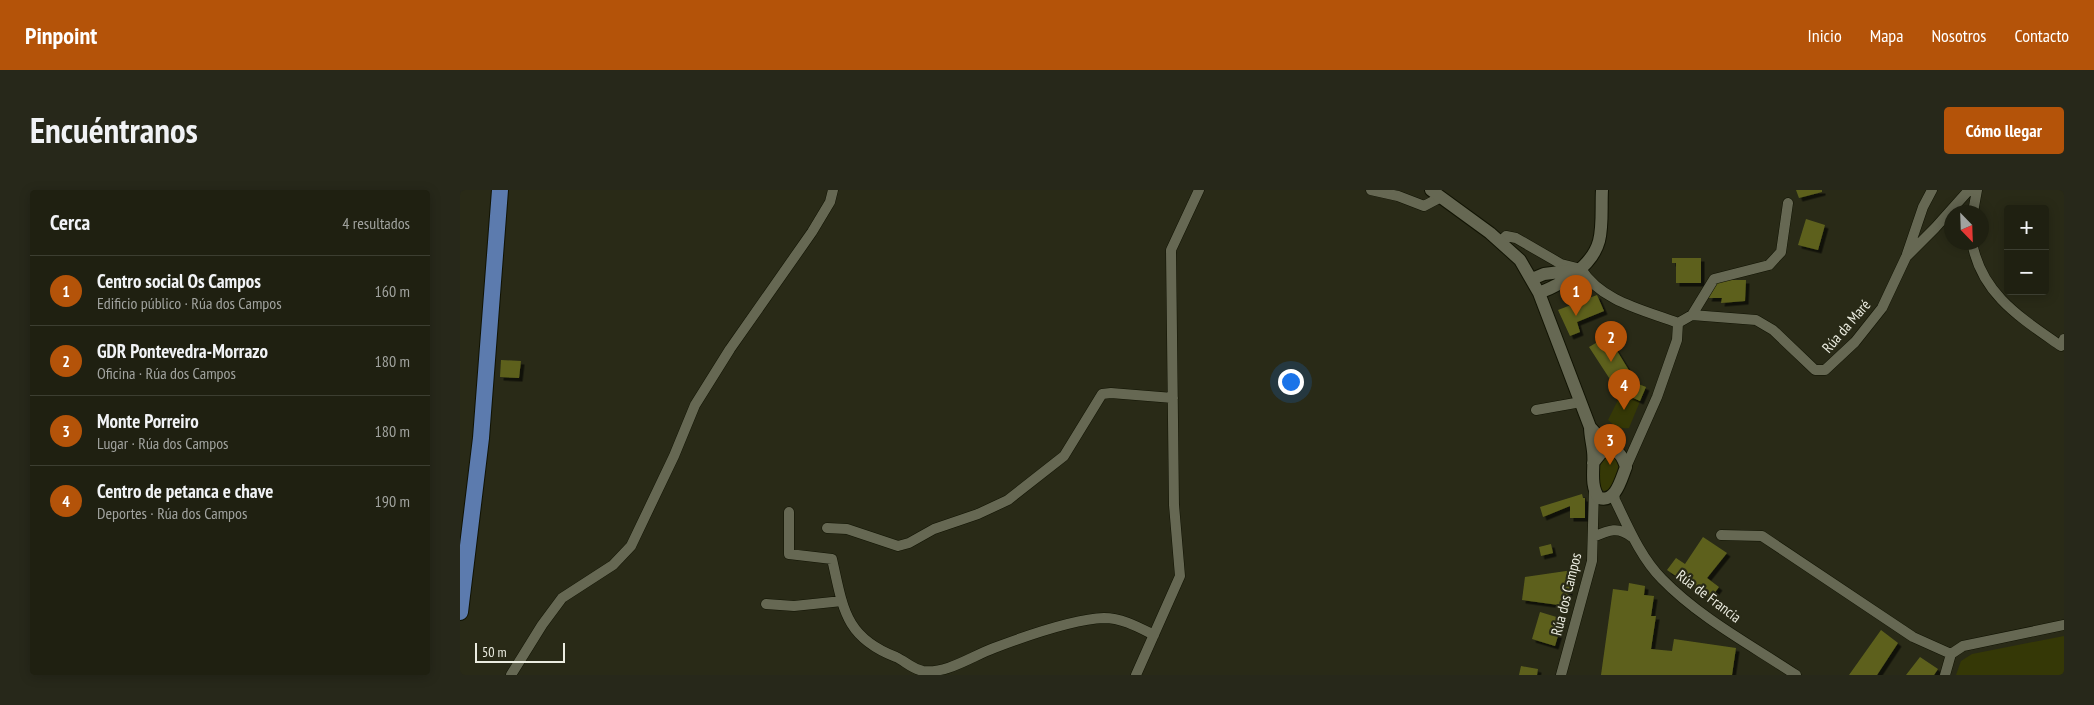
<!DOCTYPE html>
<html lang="es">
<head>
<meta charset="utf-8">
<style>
  body { margin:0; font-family:"PT Sans Narrow",sans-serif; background:#27281a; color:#f1f3f6 }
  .controls { position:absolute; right:15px; top:15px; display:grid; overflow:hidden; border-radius:5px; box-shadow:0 2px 12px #0003 }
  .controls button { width:45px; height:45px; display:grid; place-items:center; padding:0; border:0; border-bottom:1px solid #3c3e31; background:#1f2011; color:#f1f3f6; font:25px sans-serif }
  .compass { position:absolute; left:1484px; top:15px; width:45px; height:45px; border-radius:50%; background:#1f2011; box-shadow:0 2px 12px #0003; rotate:157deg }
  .scale { position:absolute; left:15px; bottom:12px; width:90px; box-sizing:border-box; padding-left:5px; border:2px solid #ebece0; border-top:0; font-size:14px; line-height:18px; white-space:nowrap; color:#ebece0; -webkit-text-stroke:4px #292a17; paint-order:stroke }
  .you { position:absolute; left:830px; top:191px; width:18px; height:18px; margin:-12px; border:4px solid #fff; border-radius:50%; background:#1a73e8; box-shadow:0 0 0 8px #1a73e833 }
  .badge { display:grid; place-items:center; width:32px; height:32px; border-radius:50%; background:#b45309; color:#fff; font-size:16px; font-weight:700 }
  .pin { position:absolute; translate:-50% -41px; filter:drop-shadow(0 1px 2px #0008) }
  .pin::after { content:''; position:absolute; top:26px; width:18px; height:15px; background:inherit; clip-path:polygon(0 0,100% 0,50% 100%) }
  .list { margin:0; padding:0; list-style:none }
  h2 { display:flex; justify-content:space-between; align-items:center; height:65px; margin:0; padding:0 20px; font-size:21px }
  h2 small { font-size:16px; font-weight:400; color:#a1a39f }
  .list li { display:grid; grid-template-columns:32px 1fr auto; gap:15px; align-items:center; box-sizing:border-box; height:70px; padding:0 20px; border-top:1px solid #3c3e31 }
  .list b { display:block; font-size:19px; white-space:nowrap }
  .list p { margin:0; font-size:16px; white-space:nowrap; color:#a1a39f }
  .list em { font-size:16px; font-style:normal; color:#a1a39f }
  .map { position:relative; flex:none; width:1604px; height:485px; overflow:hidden; border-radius:5px }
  header { display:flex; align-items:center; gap:30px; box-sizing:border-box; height:70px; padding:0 25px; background:#b45309; color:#fff }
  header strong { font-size:24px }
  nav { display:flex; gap:28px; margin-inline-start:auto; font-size:18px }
  .intro { display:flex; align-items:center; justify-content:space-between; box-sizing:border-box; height:120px; padding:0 30px }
  h1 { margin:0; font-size:35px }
  .button { padding:12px 22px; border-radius:5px; background:#b45309; color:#fff; font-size:18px; font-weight:700 }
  main { display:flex; gap:30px; padding:0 30px }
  aside { flex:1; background:#1f2011; border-radius:5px; box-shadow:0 2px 12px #0003 }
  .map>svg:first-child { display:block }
  .green { fill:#353806 }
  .building { fill:#5d611d; filter:url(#shadow) }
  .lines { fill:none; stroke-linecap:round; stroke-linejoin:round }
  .minor-casing { stroke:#111303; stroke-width:11 }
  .tertiary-casing { stroke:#111303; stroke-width:14 }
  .trunk-casing { stroke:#111303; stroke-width:18 }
  .minor { stroke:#666853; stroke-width:10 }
  .tertiary { stroke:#666853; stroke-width:12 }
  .trunk { stroke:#5c7bae; stroke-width:16 }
  .labels { text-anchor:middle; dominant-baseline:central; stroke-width:4.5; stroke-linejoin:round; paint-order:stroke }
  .street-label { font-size:15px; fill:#ebece0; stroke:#292a17 }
</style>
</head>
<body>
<header>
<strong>Pinpoint</strong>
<nav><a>Inicio</a><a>Mapa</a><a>Nosotros</a><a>Contacto</a></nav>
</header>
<div class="intro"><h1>Encuéntranos</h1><a class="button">Cómo llegar</a></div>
<main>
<aside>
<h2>Cerca<small>4 resultados</small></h2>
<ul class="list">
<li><span class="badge">1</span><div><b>Centro social Os Campos</b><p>Edificio público · Rúa dos Campos</p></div><em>160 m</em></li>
<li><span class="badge">2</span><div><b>GDR Pontevedra-Morrazo</b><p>Oficina · Rúa dos Campos</p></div><em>180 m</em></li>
<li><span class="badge">3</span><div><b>Monte Porreiro</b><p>Lugar · Rúa dos Campos</p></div><em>180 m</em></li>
<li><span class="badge">4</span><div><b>Centro de petanca e chave</b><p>Deportes · Rúa dos Campos</p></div><em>190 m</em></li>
</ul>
</aside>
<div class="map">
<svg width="1604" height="485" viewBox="0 0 1604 485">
  <defs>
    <filter id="shadow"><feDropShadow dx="3.5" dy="3.5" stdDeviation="0" flood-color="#0009"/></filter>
  </defs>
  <rect width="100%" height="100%" fill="#292a17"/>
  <path class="green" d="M1168,190l18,7 -17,41c-9,1 -15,-2 -21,-8z
    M1151,267l5,1 3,8 -8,23 -7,2 -4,-3 -1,-20 4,-9z
    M1604,446v39h-108l5,-14 11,-7z"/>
  <path class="building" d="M1336,0h26v2l-23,6z
    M1346,29l19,6 -7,25 -20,-5z
    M1212,68h29v25h-25v-20h-4z
    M1263,90h23l-1,21 -24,2 1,-5h-14l6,-15z
    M1137,105l7,16 -27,11 3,10 -10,4 -12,-26z
    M1148,146l25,41 -18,10 -26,-40z
    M41,170l20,1 -2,17 -19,-1z
    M1168,190l18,7 -6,14 -18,-8z
    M1122,304l1,4h2v20h-15v-12l-27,11 -3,-10z
    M1243,347l24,16 -20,25 12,9 -9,12 -43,-29 9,-12 9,6z
    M1091,354l2,9 -12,3 -2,-9z
    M1113,380l-7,36 -44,-6 3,-23z
    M1169,393l16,3 -1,9 10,1 -3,20h5l-5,33 21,2 2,-12 62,9 -4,27h-131l12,-86 15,2z
    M1080,422l23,7 -8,27 -23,-7z
    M1421,440l17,13 -21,32h-28z
    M1460,467l18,12 -4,6h-28z
    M1061,476l17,3 -1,6h-18z"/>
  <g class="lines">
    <g class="minor-casing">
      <path id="minor" d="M911,0l27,6 26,10 17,-9
        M1513,22l4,-22
        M1041,51l5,-5 10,2 45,26 20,5c21,33 63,41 97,54l-1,17 -20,57 -31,70
        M1512,52c9,52 49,76 89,104l3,-7
        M1447,64l16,-47 9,-17
        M1232,125l22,-36 55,-14 12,-13 7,-49
        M1218,133l14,-8 64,5 17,10 42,40h10l30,-28 27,-34 24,-51 29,-29 34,-38
        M1076,220l45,-8
        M1154,304l1,6c13,27 26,58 47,79 38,39 89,66 134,96
        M329,322v42l43,5c11,48 12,78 64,98 9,4 16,12 27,14 24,3 49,-15 71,-23 29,-11 80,-29 110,-30 18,0 34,9 50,17
        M367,338l20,1 51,17 11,-3 25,-14 44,-15 30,-14 56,-44 38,-62 9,-1 62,5
        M1261,345l41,1 151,101 38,17
        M1133,347c16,-7 25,-11 39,0
        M306,414l28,2 48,-5
        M51,485l31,-50 20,-27 51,-33 18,-19 43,-90 21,-51 35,-56 82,-117 18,-30 3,-12
        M676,485l44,-99 -6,-71 -3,-255 28,-60
        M1101,485l31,-114 2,-72
        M1485,485l6,-21 12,-8 101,-21"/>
    </g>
    <g class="tertiary-casing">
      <path id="tertiary" d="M971,0l59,43 30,27 19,33 51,134 20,22
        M1072,89l12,-5 32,-4
        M1079,103c23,-9 53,-26 60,-52 4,-15 2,-35 3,-51
        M1130,237c0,8 2,15 3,24 2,15 -4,34 6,47 17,5 22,-19 27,-31 -3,-9 -6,-16 -16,-18l-9,4 -8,10"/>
    </g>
    <g class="trunk-casing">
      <path id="trunk" d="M0,422l21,-174 19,-248"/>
    </g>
    <use href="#minor" class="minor"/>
    <use href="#tertiary" class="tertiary"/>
    <use href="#trunk" class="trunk"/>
  </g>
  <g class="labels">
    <g class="street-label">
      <text transform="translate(1386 136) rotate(-49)">Rúa da Maré</text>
      <text transform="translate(1106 404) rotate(-76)">Rúa dos Campos</text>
      <text transform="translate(1249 406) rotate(37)">Rúa de Francia</text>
    </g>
  </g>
</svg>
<div class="controls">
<button>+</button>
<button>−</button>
</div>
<svg class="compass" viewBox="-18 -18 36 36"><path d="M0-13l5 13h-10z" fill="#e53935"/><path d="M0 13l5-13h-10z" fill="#a1a39f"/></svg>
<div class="scale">50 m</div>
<div class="you"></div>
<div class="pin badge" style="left:1116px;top:126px">1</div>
<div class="pin badge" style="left:1151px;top:172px">2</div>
<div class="pin badge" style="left:1150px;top:275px">3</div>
<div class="pin badge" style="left:1164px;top:220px">4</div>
</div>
</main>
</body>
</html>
